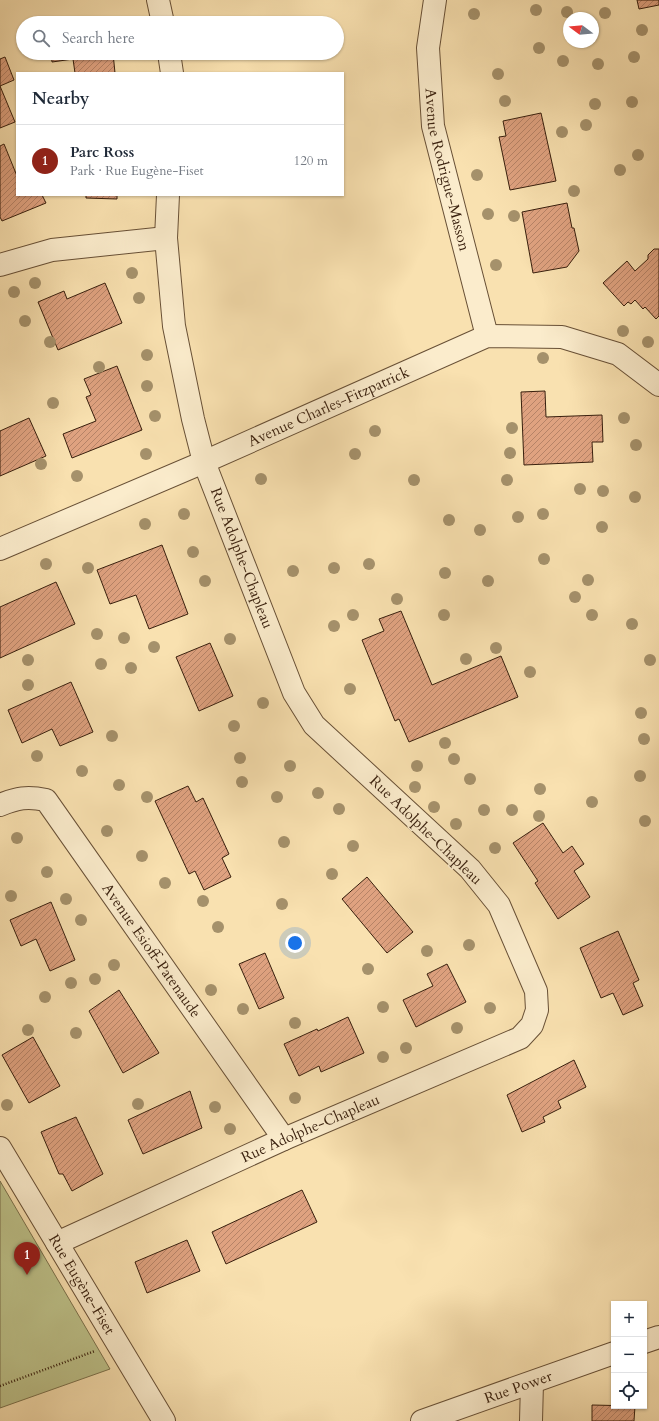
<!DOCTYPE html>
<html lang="en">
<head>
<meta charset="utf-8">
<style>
  body { margin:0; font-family:Cardo,serif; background:#f6f6f7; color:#1f2937 }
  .controls { position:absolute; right:12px; bottom:12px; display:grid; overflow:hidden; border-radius:0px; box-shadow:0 1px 3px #0004 }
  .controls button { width:36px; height:36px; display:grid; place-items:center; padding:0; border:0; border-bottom:1px solid #e0e1e3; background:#fff; color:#1f2937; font:20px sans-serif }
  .compass { position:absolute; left:563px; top:12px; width:36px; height:36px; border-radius:50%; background:#fff; box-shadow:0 1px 3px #0004; rotate:286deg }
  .you { position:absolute; left:295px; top:943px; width:14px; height:14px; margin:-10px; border:3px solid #fff; border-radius:50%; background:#1a73e8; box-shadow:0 0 0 6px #1a73e833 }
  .badge { display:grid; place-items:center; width:26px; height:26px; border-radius:50%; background:#8f2418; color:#fff; font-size:13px; font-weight:700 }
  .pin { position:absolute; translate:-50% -33px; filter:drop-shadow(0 1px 2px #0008) }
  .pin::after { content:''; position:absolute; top:21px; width:14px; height:12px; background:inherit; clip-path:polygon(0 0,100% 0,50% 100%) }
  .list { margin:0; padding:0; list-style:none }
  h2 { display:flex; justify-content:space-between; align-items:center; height:52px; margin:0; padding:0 16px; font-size:17px }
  h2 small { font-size:13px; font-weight:400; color:#747a83 }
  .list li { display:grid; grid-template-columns:26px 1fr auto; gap:12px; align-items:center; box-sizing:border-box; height:72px; padding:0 16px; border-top:1px solid #e0e1e3 }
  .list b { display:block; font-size:15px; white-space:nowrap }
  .list p { margin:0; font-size:13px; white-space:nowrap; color:#747a83 }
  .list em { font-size:13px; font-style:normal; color:#747a83 }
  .icon { flex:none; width:22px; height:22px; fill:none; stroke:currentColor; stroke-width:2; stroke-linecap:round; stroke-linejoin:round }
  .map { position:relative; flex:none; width:659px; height:1421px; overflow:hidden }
  .search { position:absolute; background:#fff; box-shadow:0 1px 3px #0004; left:16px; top:16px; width:328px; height:44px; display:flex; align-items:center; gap:10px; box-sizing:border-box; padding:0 14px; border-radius:22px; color:#747a83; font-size:15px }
  .panel { position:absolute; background:#fff; box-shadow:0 1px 3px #0004; left:16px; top:72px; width:328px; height:124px; border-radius:0px }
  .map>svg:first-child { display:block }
  .green { fill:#bec38b; stroke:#7b714c }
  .building { fill:url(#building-hatch); stroke:#381f0d }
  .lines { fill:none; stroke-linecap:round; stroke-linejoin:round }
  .minor-casing { stroke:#685036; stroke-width:24 }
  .path { stroke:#381f0d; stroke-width:2.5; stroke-dasharray:1 2; stroke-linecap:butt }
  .minor { stroke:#fbeccc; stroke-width:22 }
  .tree { fill:#a5916b }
  .labels { text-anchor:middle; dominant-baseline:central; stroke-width:3; stroke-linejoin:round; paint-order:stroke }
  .street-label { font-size:15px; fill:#381f0d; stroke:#fbeccc }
</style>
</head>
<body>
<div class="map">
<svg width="659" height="1421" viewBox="0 0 659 1421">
  <defs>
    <pattern id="building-hatch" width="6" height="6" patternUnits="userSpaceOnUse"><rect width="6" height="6" fill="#dfa280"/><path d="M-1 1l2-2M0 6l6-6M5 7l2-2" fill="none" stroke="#b68367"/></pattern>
  </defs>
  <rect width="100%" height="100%" fill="#f9e1b0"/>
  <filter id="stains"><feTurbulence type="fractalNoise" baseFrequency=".005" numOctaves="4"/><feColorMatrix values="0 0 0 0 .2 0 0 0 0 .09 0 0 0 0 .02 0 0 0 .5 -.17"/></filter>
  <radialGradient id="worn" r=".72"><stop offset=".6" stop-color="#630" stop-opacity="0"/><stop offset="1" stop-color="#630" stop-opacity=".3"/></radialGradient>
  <path class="green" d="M0,1181l110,188 -110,39z"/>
  <path class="building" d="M637,0h22v5l-20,4z
    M51,53h62l2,20h-40l-2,-14 -21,3z
    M5,57l9,23 -14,6 15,36 -15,6v-69z
    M541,113l15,68 -46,9 -11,-53 7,-1 -3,-15z
    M4,144l13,32v19h25l4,8 -44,18 -2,-4v-71z
    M86,195h31v4l-31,-1z
    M567,203l5,25h2l5,23 -12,16 -34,6 -11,-61z
    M654,249h5v67l-3,3 -11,-12 -2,2 -8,-9 -4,4 -3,-2 -4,4 -21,-23 24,-22 8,10 13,-12v-4z
    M105,283l17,40 -64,27 -20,-48 26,-11 3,8z
    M117,366l25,64 -70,28 -9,-24 33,-13 -10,-24 5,-2 -7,-16z
    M545,391l1,26 56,-2 1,27h-11l1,20 -69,3 -3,-73z
    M29,418l17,38 -46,20v-45z
    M162,545l26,69 -39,15 -13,-34 -26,9 -13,-34z
    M56,582l19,42 -75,34v-51z
    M401,611l31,74 69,-29 17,41 -109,45 -10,-23 -4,2 -33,-81 22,-9 -5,-12z
    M210,643l23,53 -34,15 -23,-54z
    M71,682l22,50 -33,14 -8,-17 -30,14 -14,-33z
    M188,786l8,16 7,-4 26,56 -7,4 9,19 -27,13 -9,-19 -6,3 -34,-73z
    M543,823l20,30 9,-7 12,18 -10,7 16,26 -32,22 -23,-36 3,-2 -25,-38z
    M367,877l46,55 -26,21 -45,-54z
    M51,902l24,58 -25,11 -14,-32 -15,7 -11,-26z
    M618,931l21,49 -6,3 10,23 -20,9 -10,-22 -12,5 -21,-50z
    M265,953l19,45 -25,11 -20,-45z
    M447,964l19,38 -50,25 -13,-27 30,-14 -6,-12z
    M119,990l40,63 -36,20 -34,-62z
    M348,1017l16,36 -43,19 -2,-6 -20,10 -15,-32 33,-15 1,2z
    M33,1037l27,49 -31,17 -27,-48z
    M574,1060l12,27 -28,14 3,7 -18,9 2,5 -23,10 -15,-37z
    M190,1091l12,37 -59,26 -15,-34z
    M76,1117l27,57 -31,17 -9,-17h-4l-18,-42z
    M302,1190l15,32 -91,42 -14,-32z
    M187,1240l13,31 -53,22 -12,-31z
    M592,1405l43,1 -1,15h-42z"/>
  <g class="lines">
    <g class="minor-casing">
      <g id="minor">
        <path d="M158,0l5,23"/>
        <path id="s1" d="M435,0l-7,48 5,78 54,210"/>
        <path d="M169,53l3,20"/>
        <path d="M0,265l52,-15 114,-12"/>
        <path id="s2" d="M0,549l204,-87 283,-126 75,1 56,17 41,31"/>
        <path id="s3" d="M0,805c17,-7 27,-9 46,-5l238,339"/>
        <path id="s4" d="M0,1148l164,273"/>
        <path id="s5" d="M57,1243l227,-104 236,-101 12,-13 5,-15 -1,-19 -37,-86 -29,-36 -156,-144 -20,-32 -90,-231 -11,-43 -19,-93 -8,-88 2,-43"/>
        <path d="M644,1342l15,-5"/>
        <path id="s6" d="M422,1421l192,-68"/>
        <path d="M531,1421l1,-38"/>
      </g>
    </g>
    <path class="path" d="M0,1386l95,-35"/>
    <use href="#minor" class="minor"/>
  </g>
  <g class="tree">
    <circle cx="536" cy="10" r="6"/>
    <circle cx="567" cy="12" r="6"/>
    <circle cx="605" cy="13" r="6"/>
    <circle cx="474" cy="14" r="6"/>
    <circle cx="642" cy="30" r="6"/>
    <circle cx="539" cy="48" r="6"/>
    <circle cx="634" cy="57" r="6"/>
    <circle cx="563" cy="61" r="6"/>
    <circle cx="598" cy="64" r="6"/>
    <circle cx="498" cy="74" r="6"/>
    <circle cx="505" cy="101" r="6"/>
    <circle cx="632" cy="102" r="6"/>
    <circle cx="595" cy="104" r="6"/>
    <circle cx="586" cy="125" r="6"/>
    <circle cx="562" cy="132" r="6"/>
    <circle cx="638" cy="155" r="6"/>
    <circle cx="620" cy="170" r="6"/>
    <circle cx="477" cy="175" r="6"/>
    <circle cx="574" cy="191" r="6"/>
    <circle cx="488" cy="214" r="6"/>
    <circle cx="514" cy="216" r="6"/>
    <circle cx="496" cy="265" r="6"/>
    <circle cx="132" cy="273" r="6"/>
    <circle cx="35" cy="283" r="6"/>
    <circle cx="14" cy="292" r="6"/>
    <circle cx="139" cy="298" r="6"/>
    <circle cx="25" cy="321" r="6"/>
    <circle cx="623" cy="331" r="6"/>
    <circle cx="50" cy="342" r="6"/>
    <circle cx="648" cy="342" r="6"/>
    <circle cx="147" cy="355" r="6"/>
    <circle cx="543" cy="358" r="6"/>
    <circle cx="99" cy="367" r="6"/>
    <circle cx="147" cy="386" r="6"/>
    <circle cx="53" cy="403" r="6"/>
    <circle cx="155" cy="416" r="6"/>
    <circle cx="624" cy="418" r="6"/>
    <circle cx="512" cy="428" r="6"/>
    <circle cx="375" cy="431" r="6"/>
    <circle cx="636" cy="445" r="6"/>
    <circle cx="510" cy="453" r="6"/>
    <circle cx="146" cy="454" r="6"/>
    <circle cx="355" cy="454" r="6"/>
    <circle cx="41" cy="464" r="6"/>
    <circle cx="77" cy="476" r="6"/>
    <circle cx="261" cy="479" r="6"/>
    <circle cx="414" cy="480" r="6"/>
    <circle cx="507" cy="480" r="6"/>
    <circle cx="580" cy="489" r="6"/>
    <circle cx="603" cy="491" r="6"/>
    <circle cx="635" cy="497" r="6"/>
    <circle cx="184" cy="514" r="6"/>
    <circle cx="543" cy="514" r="6"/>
    <circle cx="518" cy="517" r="6"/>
    <circle cx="449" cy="520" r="6"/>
    <circle cx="145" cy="524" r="6"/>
    <circle cx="602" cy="527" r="6"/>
    <circle cx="480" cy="530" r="6"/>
    <circle cx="193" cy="552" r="6"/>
    <circle cx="544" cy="559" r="6"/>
    <circle cx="46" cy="564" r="6"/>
    <circle cx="369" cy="564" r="6"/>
    <circle cx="88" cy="568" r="6"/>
    <circle cx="334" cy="568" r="6"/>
    <circle cx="293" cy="571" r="6"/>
    <circle cx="445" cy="573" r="6"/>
    <circle cx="588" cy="580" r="6"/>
    <circle cx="205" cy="581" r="6"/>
    <circle cx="488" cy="581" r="6"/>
    <circle cx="575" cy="597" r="6"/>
    <circle cx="397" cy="599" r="6"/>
    <circle cx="353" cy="615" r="6"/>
    <circle cx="444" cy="615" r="6"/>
    <circle cx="592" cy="615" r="6"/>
    <circle cx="632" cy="624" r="6"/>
    <circle cx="334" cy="626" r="6"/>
    <circle cx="97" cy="634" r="6"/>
    <circle cx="124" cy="638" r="6"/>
    <circle cx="230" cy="639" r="6"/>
    <circle cx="154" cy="647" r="6"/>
    <circle cx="496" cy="648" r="6"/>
    <circle cx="466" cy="659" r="6"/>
    <circle cx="28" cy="660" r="6"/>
    <circle cx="650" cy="660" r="6"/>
    <circle cx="101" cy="664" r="6"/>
    <circle cx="131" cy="668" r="6"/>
    <circle cx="530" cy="672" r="6"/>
    <circle cx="28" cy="685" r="6"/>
    <circle cx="350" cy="689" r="6"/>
    <circle cx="263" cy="703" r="6"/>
    <circle cx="641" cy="713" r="6"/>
    <circle cx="234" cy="726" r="6"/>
    <circle cx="112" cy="736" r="6"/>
    <circle cx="644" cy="739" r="6"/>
    <circle cx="445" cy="743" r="6"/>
    <circle cx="37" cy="756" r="6"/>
    <circle cx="240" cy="758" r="6"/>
    <circle cx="454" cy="759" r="6"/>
    <circle cx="290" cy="766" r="6"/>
    <circle cx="417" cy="766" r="6"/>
    <circle cx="82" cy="771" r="6"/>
    <circle cx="640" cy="776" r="6"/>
    <circle cx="470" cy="779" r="6"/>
    <circle cx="242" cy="782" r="6"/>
    <circle cx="119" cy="785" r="6"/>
    <circle cx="415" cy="787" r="6"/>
    <circle cx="540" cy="789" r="6"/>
    <circle cx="318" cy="793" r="6"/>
    <circle cx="147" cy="797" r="6"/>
    <circle cx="277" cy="797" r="6"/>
    <circle cx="592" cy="802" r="6"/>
    <circle cx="434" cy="807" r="6"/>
    <circle cx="339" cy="809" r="6"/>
    <circle cx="484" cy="810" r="6"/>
    <circle cx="512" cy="810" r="6"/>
    <circle cx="539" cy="816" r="6"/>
    <circle cx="645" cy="821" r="6"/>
    <circle cx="456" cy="824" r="6"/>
    <circle cx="107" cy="831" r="6"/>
    <circle cx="17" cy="838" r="6"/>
    <circle cx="284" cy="842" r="6"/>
    <circle cx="353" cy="846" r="6"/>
    <circle cx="495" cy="848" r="6"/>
    <circle cx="142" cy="856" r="6"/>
    <circle cx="47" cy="872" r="6"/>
    <circle cx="332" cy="874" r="6"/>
    <circle cx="165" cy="883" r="6"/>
    <circle cx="11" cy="896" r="6"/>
    <circle cx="66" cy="899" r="6"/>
    <circle cx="203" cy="901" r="6"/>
    <circle cx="282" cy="904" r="6"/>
    <circle cx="81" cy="920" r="6"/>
    <circle cx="218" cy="927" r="6"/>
    <circle cx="469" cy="945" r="6"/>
    <circle cx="427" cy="951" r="6"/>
    <circle cx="114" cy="965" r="6"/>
    <circle cx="368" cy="969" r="6"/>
    <circle cx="95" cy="979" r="6"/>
    <circle cx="71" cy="983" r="6"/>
    <circle cx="211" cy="990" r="6"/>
    <circle cx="45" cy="997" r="6"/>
    <circle cx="383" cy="1007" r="6"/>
    <circle cx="490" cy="1008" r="6"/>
    <circle cx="243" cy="1009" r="6"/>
    <circle cx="295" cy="1023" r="6"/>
    <circle cx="457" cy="1028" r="6"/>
    <circle cx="28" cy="1030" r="6"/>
    <circle cx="76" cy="1033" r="6"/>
    <circle cx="406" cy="1048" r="6"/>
    <circle cx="383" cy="1057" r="6"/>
    <circle cx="295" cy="1098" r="6"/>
    <circle cx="138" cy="1104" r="6"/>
    <circle cx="7" cy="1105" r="6"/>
    <circle cx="215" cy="1107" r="6"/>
    <circle cx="230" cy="1129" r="6"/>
  </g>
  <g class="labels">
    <g class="street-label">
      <text stroke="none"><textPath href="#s1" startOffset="172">Avenue Rodrigue-Masson</textPath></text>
      <text stroke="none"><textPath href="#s2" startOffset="358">Avenue Charles-Fitzpatrick</textPath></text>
      <text transform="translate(242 558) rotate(69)">Rue Adolphe-Chapleau</text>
      <text transform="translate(426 830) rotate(44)">Rue Adolphe-Chapleau</text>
      <text stroke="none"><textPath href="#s3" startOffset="231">Avenue Esioff-Patenaude</textPath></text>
      <text stroke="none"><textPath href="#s5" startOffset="278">Rue Adolphe-Chapleau</textPath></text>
      <text stroke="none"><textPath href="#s4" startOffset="159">Rue Eugène-Fiset</textPath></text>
      <text stroke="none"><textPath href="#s6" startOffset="102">Rue Power</textPath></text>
    </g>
  </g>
  <rect width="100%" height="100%" filter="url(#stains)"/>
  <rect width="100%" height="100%" fill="url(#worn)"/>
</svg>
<div class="controls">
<button>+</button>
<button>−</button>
<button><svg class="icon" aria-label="locate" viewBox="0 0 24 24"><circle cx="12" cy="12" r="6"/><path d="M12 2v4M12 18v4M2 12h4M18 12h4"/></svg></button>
</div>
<svg class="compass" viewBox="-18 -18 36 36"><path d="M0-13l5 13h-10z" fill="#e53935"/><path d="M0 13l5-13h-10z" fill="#747a83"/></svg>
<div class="you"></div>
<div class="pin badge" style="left:27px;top:1275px">1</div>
<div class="search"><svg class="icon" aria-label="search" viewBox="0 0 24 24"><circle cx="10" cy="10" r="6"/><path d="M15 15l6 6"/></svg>Search here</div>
<section class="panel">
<h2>Nearby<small></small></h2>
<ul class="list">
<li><span class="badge">1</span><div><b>Parc Ross</b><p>Park · Rue Eugène-Fiset</p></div><em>120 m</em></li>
</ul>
</section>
</div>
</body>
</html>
